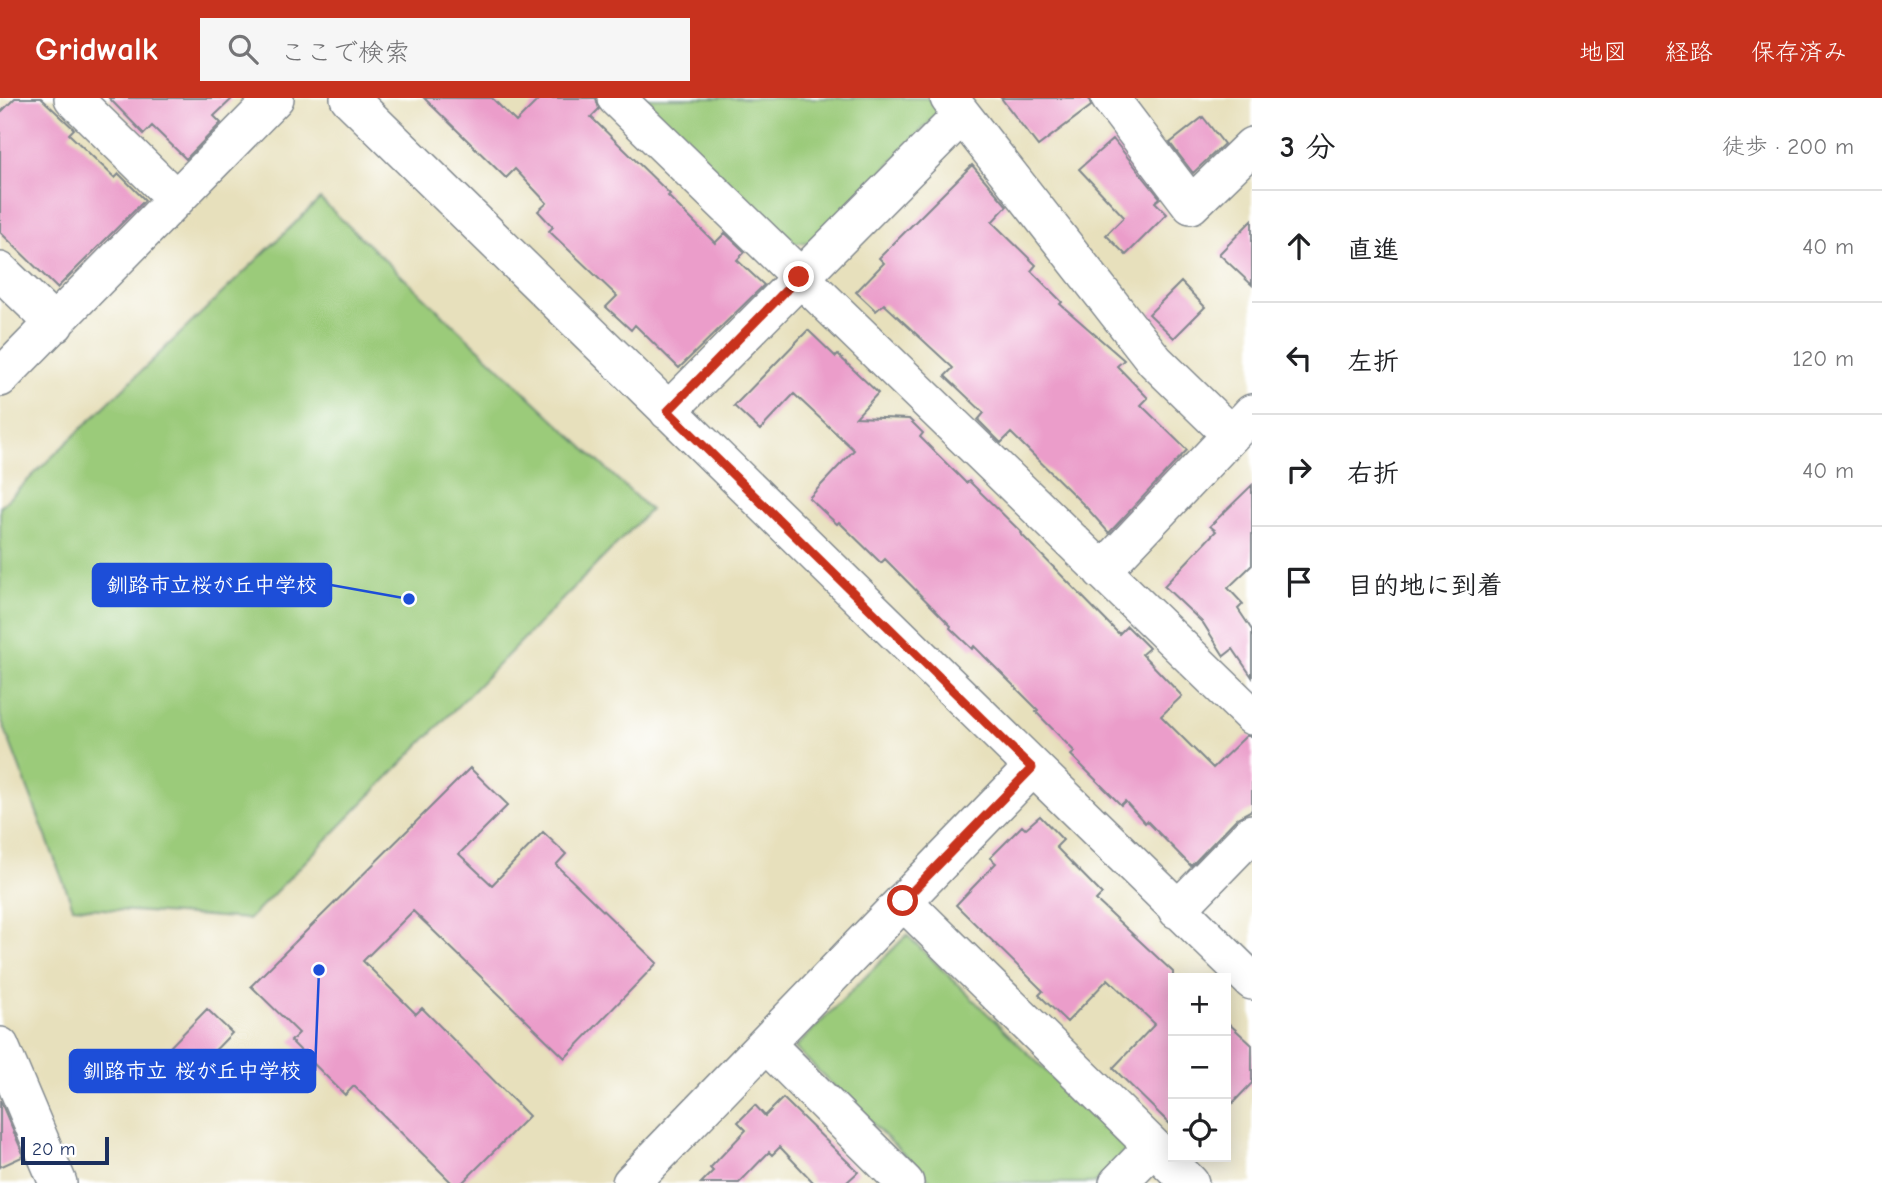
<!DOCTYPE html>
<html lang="ja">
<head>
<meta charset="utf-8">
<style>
  body { margin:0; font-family:"Comic Neue","Klee One",sans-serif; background:#f6f6f6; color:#202124 }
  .controls { position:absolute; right:21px; bottom:21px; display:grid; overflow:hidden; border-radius:0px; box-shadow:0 4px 18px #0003 }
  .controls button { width:63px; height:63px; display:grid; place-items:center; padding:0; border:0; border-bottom:2px solid #e0e0e0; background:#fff; color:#202124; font:35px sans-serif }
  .scale { position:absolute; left:21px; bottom:18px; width:88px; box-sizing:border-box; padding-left:7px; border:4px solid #1b2f5e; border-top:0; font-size:19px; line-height:24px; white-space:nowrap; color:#1b2f5e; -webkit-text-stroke:5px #fff; paint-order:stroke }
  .stop { position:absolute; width:21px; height:21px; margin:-16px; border:5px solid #c8321e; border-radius:50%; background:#fff }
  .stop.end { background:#c8321e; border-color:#fff; box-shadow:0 2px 7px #0008 }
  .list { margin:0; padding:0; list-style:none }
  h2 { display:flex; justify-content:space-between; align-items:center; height:91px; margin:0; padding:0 28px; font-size:30px }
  h2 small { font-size:23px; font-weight:400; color:#757577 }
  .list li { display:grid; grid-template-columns:46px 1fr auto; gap:21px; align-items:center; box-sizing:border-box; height:112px; padding:0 28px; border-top:2px solid #e0e0e0 }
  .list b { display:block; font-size:26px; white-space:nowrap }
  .list em { font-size:23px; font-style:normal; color:#757577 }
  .icon { flex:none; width:38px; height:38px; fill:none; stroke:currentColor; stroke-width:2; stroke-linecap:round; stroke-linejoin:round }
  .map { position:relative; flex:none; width:1252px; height:1085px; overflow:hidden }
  header { display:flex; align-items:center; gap:42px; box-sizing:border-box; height:98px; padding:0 35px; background:#c8321e; color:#fff }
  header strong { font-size:33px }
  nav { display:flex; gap:38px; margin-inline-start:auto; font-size:24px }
  .search { width:490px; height:63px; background:#f6f6f6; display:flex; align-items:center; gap:18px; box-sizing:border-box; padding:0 24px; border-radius:0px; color:#757577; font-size:26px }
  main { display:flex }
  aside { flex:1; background:#fff }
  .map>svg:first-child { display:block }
  .green { fill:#9bcb7a; stroke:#5b7d6c; stroke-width:2 }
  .building { fill:#eb9dca }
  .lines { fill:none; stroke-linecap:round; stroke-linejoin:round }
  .minor-casing { stroke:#81888d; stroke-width:40 }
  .minor { stroke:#fff; stroke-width:37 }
  .route { stroke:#c8321e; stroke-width:9 }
  .leader { fill:none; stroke:#1d4ed8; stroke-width:2.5 }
  .callout-dot { fill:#1d4ed8; stroke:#fff; stroke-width:2.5 }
  .callout { fill:#1d4ed8; stroke:#1d4ed8; stroke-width:2.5 }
  .callout-label { font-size:21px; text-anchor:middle; font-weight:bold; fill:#fff }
</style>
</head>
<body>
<header>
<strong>Gridwalk</strong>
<div class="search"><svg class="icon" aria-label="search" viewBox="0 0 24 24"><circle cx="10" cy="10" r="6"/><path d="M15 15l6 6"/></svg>ここで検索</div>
<nav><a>地図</a><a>経路</a><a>保存済み</a></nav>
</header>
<main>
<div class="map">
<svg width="1252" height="1085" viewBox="0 0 1252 1085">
  <rect width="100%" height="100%" fill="#fff"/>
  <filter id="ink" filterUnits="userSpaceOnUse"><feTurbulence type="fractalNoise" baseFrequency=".0143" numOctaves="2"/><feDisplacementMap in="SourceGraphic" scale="14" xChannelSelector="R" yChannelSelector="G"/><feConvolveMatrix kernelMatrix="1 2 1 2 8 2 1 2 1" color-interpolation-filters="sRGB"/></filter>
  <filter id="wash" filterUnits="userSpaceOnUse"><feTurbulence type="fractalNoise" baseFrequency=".00686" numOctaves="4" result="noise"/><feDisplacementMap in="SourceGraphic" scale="28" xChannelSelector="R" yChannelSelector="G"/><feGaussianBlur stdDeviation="1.57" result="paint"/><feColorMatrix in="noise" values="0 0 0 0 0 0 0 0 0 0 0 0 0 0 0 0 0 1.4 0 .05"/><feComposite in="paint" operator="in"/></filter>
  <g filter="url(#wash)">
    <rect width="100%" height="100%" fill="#e7e0bc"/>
    <path class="green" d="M642,0h286l11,14 -123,129 -25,3z
      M320,101l330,311 -401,409 -176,-12 -73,-191v-209z
      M907,837l220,215 -32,33h-162l-138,-135z"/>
    <g id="blocks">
      <path class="building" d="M15,0h26l33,31 -5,5 46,44 4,-4 26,26 -88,88 -57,-56v-119z
        M109,0h124l-19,18 7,7 -35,36 -34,-33 -8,8z
        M424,0h68l24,24 24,-24h56l3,11 -8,8 79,77 -2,2 47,47 10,-10 20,19 -8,8 27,25 -85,83 -44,-43 -4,5 -25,-23 11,-11 -68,-65 4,-4 -15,-16 9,-8 -32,-34 -9,9z
        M1001,0h88l2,8 -53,40z
        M1203,19l21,27 -31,29 -23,-30z
        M1113,41l47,59 -5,4 12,12 -41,41 -20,-20 18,-18 -45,-48z
        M972,67l35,41 -15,16 44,43 -5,6 31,31 -2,2 64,56 -7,6 31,32 -7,7 46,45 -78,83 -23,-26 -75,-74 -10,10 -23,-23 6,-7 -39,-37 8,-8 -69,-64 -8,7 -20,-19 28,-29 -5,-5z
        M1252,122v65l-33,-31z
        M1181,184l24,25 -31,31 -25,-24z
        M808,232l28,27 2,-2 40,38 -22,24 53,2 14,14 -3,4 46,46 3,-2 53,52 -1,1 98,100 8,-8 22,22 -7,6 40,42 -21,20 52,52 33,-32h6v74l-15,8 -46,48 -44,-45 -2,2 -20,-22 -4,4 -50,-50 4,-3 -39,-40 2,-2 -64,-64 -2,3 -22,-21 1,-2 -66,-67 -4,4 -42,-41 -2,2 -28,-26 45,-48 -60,-56 -34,36 -26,-24z
        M1252,387v80l-24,23 15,16 -5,5 14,21v47l-19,-28 -9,7 -21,-33 -39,-37 52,-55 -6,-5z
        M470,670l38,37 -49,49 33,31 51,-53 23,22 -10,11 101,98 -92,95 -152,-147 -50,50 53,53 6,-6 107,108 -67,67h-10l-98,-97 -9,9 -54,-54 8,-8 -48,-47z
        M1040,718l23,24 -7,7 46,47 -6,6 77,72v155l-60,-59 42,-44 -47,-45 -41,43 -28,-27 4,-4 -87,-86 40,-42 -6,-5 32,-32 3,3z
        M207,911l25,24 -36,37 -25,-24z
        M1226,923l26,24v38l-26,27z
        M783,1000l75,74 -12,11h-32l-34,-36 -8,8 -3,-3 -30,31h-38l12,-12 -3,-3 36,-38 -8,-8 17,-17 10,11z
        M0,1002l24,56 -24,11z"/>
    </g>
  </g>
  <g filter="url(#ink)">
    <use href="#blocks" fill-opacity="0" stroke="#81888d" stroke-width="2"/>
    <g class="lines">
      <g class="minor-casing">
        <path id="minor" d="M73,0l102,100
          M349,0l903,883
          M616,0l636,618
          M949,0l206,263 75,73
          M1110,0l81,107 61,-59
          M0,173l55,53
          M0,280l275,-280
          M668,313l294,-296
          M1102,473l150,-158
          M903,803l287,282
          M1177,812l75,-77
          M766,946l139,139
          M0,948l58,137
          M631,1085l401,-415
          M1118,1085l35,-36"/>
      </g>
      <use href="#minor" class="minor"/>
    </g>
  </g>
  <g class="lines" filter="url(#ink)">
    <path class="route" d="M799,179l-131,134 364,357 -129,133"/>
  </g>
  <path class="leader" d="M409 501L331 487M319 872L315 973"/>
  <g class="callout-dot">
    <circle cx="409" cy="501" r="7"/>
    <circle cx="319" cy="872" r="7"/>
  </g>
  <g class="callout">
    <rect x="93" y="466" width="238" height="42" rx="7"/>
    <rect x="70" y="952" width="245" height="42" rx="7"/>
  </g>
  <g class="callout-label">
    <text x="212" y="494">釧路市立桜が丘中学校</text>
    <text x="192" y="980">釧路市立 桜が丘中学校</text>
  </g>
</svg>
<div class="controls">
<button>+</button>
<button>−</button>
<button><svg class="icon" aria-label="locate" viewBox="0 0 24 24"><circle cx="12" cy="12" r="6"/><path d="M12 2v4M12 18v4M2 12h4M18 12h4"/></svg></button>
</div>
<div class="scale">20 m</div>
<div class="stop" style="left:903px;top:803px"></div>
<div class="stop end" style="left:799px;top:179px"></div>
</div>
<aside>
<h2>3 分<small>徒歩 · 200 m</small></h2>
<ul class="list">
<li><svg class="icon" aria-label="ahead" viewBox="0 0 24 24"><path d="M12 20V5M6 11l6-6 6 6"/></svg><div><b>直進</b></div><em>40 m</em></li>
<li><svg class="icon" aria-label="left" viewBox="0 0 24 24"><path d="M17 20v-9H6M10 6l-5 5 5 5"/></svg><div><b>左折</b></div><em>120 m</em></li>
<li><svg class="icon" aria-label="right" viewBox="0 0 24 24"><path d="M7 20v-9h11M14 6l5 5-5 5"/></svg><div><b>右折</b></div><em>40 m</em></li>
<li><svg class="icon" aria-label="arrive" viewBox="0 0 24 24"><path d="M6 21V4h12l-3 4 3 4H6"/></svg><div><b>目的地に到着</b></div></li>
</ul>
</aside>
</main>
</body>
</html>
